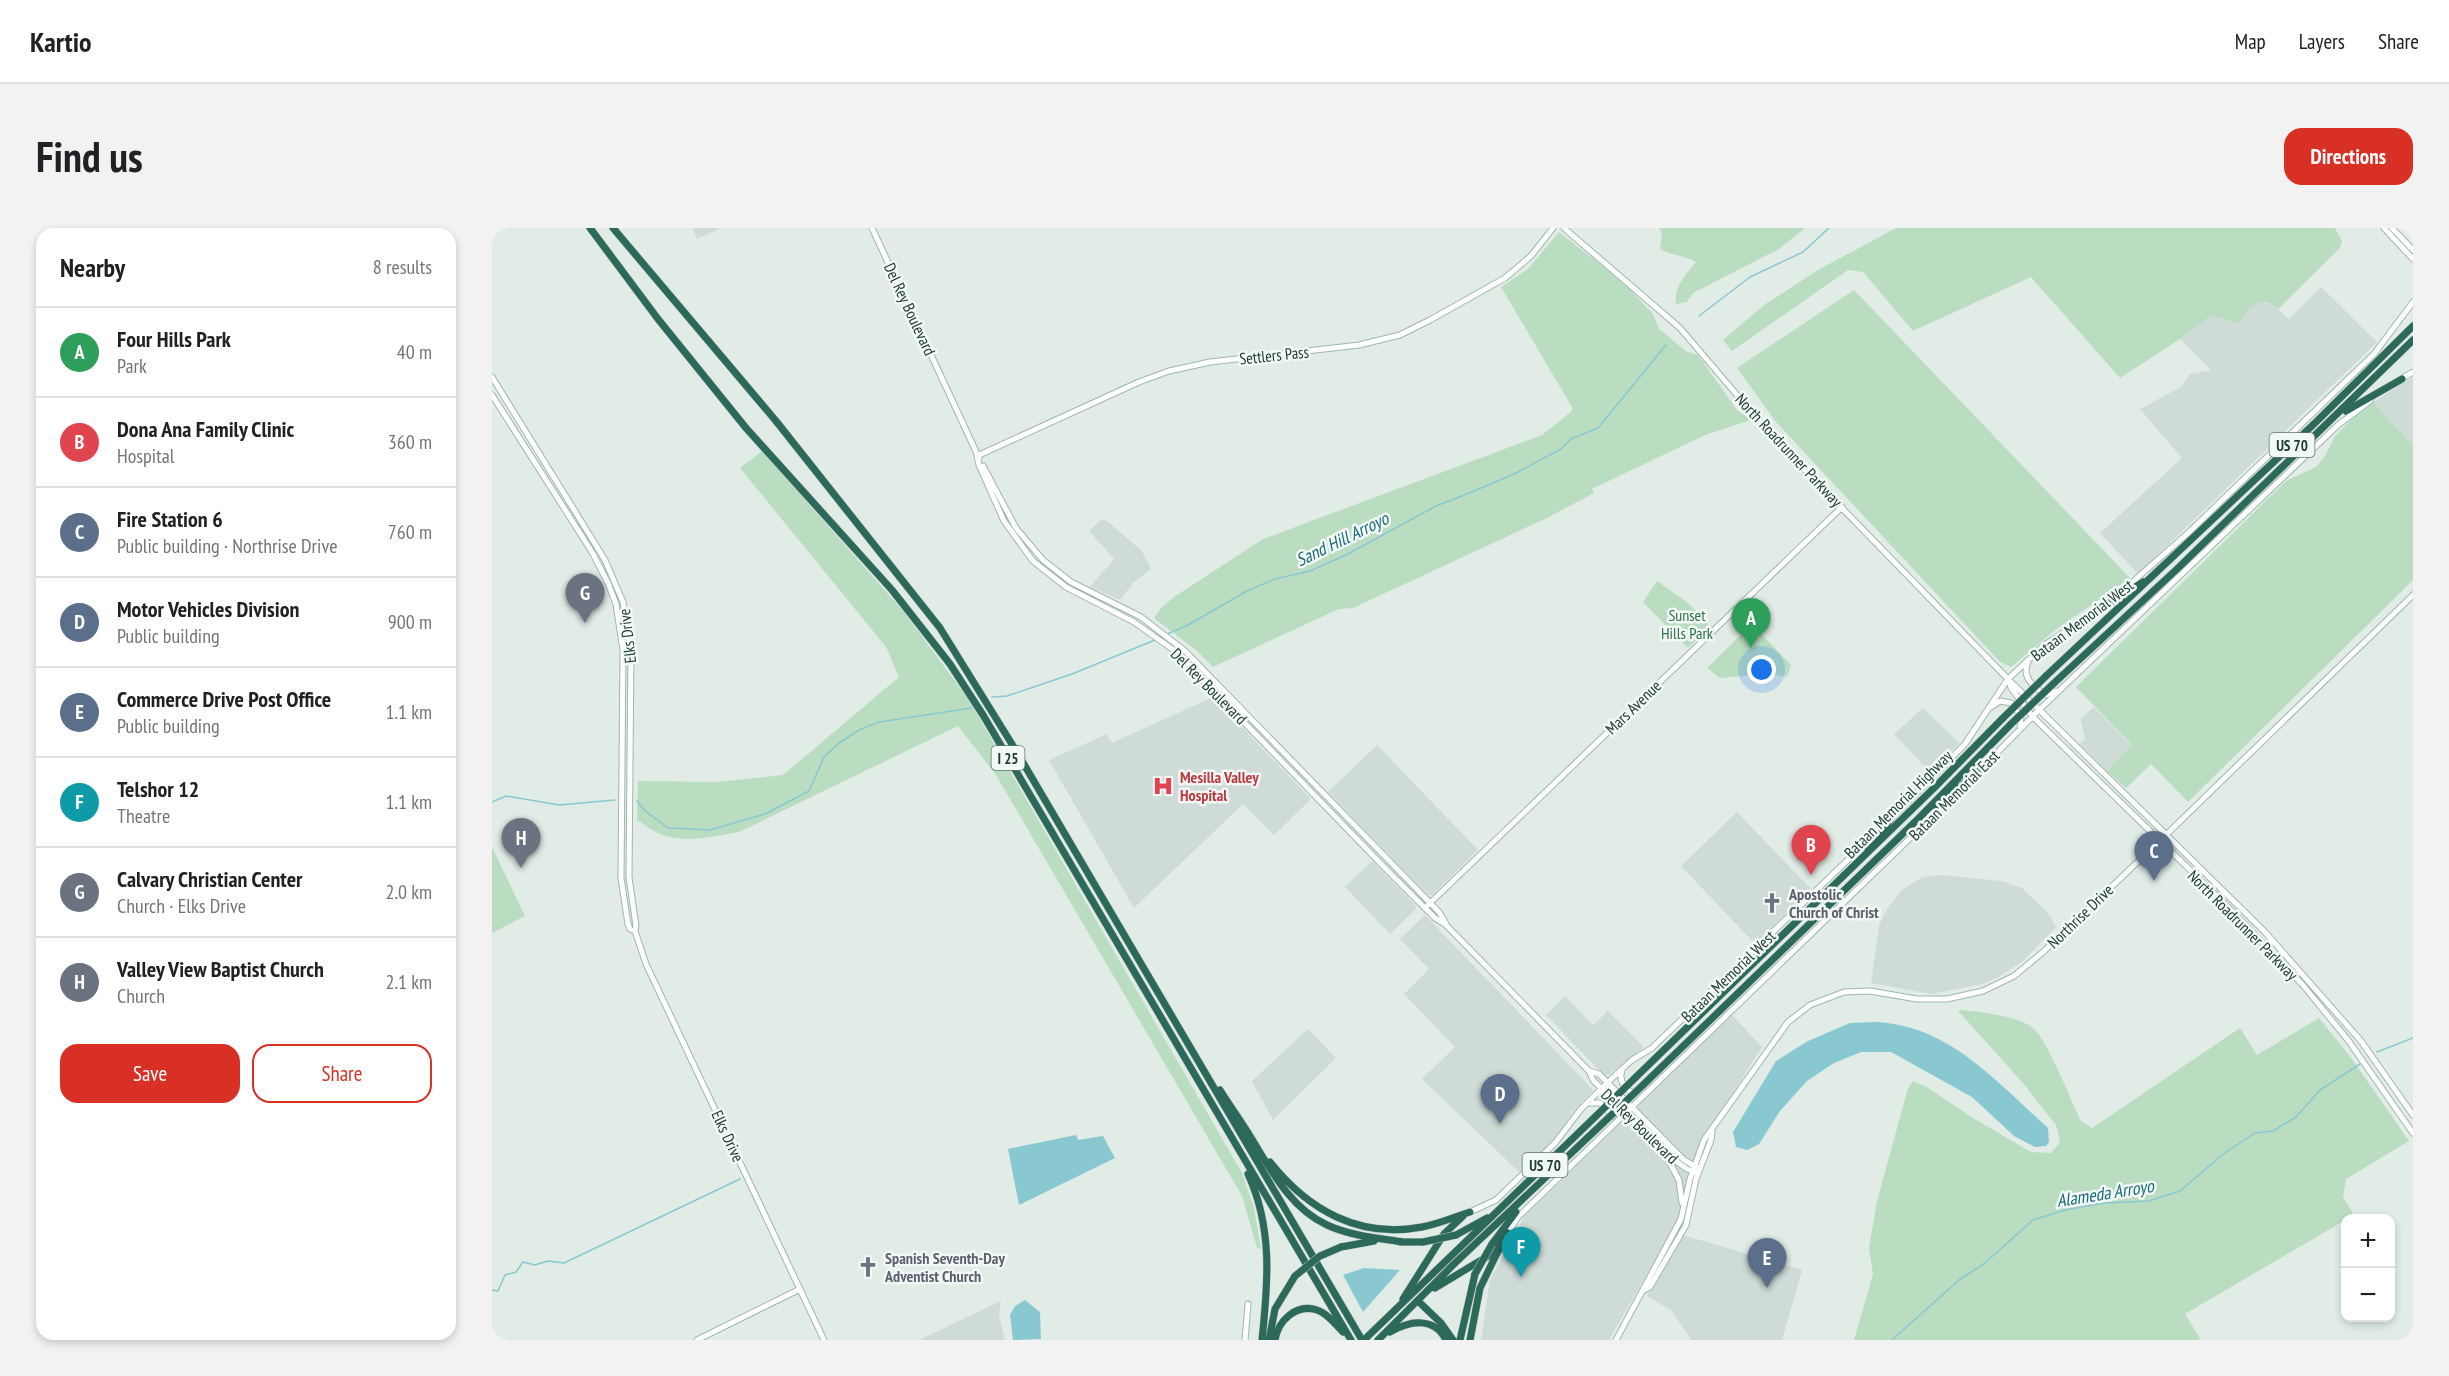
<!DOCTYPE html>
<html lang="en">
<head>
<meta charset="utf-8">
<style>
  body { margin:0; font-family:"PT Sans Narrow",sans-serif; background:#f2f2f2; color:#202124 }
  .controls { position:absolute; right:18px; bottom:18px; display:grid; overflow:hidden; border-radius:12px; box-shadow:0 3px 9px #0003 }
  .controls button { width:54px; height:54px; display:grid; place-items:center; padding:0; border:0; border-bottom:2px solid #e0e0e0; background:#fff; color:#202124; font:30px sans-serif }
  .you { position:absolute; left:1270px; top:442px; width:21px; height:21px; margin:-15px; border:4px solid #fff; border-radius:50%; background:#1a73e8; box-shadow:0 0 0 9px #1a73e833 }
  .badge { display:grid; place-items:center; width:39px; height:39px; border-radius:50%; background:#d93025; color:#fff; font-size:20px; font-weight:700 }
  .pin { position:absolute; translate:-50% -50px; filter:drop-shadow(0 2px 3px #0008) }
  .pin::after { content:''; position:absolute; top:32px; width:21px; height:18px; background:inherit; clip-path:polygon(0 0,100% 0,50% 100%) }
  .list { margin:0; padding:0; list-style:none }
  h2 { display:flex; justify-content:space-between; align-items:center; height:78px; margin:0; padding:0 24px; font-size:26px }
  h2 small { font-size:20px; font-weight:400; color:#757577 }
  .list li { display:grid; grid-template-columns:39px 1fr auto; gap:18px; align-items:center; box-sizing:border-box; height:90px; padding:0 24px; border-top:2px solid #e0e0e0 }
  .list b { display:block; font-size:22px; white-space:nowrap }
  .list p { margin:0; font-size:20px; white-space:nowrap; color:#757577 }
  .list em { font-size:20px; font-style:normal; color:#757577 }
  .actions { display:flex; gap:12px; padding:18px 24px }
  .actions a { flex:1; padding:14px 0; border:2px solid #d93025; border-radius:18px; text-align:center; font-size:21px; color:#d93025 }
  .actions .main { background:#d93025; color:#fff }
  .map { position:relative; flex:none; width:1921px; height:1112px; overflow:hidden; border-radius:18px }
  header { display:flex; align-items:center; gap:36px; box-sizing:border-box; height:84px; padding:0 30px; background:#fff; border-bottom:2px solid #e0e0e0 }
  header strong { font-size:28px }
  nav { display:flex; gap:33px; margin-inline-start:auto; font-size:21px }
  .intro { display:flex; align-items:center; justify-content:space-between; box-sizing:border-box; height:144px; padding:0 36px }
  h1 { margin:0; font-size:42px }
  .button { padding:15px 27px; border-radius:18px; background:#d93025; color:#fff; font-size:21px; font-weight:700 }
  main { display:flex; gap:36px; padding:0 36px }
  aside { flex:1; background:#fff; border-radius:18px; box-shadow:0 3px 9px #0003 }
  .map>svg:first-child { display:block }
  .built { fill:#cfdbd6 }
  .green { fill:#baddc2 }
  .water { fill:#89c8d1 }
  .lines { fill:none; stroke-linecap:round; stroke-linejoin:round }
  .stream { stroke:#89c8d1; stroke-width:1.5 }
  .secondary-casing { stroke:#9fb7ae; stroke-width:7 }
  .highway-casing { stroke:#c1c8c6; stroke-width:8 }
  .secondary { stroke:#fff; stroke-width:5 }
  .highway { stroke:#2d695b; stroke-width:7 }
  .highway-bridge-casing { stroke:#c1c8c6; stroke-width:8; stroke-linecap:butt }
  .highway-bridge { stroke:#2d695b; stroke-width:7 }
  .labels { text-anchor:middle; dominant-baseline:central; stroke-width:5; stroke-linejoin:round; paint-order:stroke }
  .shield { fill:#f2f8f5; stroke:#60746e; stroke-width:1.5 }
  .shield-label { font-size:15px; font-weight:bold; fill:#213c34 }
  .street-label { font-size:16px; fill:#213c34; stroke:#f2f8f5 }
  .park-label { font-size:16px; fill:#2c7346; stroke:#f2f8f5 }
  .health-label { font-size:16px; font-weight:bold; fill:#be3a42; stroke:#f2f8f5; text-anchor:start }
  .worship-label { font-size:16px; font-weight:bold; fill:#5b616d; stroke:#f2f8f5; text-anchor:start }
  .water-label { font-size:18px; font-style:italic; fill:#1c6b78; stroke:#f2f8f5 }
</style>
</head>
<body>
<header>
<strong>Kartio</strong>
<nav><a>Map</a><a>Layers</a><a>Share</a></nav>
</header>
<div class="intro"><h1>Find us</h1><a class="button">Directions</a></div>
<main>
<aside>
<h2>Nearby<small>8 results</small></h2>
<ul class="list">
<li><span class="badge" style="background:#2e9e5b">A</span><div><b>Four Hills Park</b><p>Park</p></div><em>40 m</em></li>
<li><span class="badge" style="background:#e0444e">B</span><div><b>Dona Ana Family Clinic</b><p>Hospital</p></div><em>360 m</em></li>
<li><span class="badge" style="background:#5c6f8a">C</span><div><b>Fire Station 6</b><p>Public building · Northrise Drive</p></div><em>760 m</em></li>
<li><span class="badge" style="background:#5c6f8a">D</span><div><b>Motor Vehicles Division</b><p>Public building</p></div><em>900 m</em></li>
<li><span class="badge" style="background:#5c6f8a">E</span><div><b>Commerce Drive Post Office</b><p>Public building</p></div><em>1.1 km</em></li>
<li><span class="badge" style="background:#0f9aa8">F</span><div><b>Telshor 12</b><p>Theatre</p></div><em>1.1 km</em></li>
<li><span class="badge" style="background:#6b7280">G</span><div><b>Calvary Christian Center</b><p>Church · Elks Drive</p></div><em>2.0 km</em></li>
<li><span class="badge" style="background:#6b7280">H</span><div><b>Valley View Baptist Church</b><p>Church</p></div><em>2.1 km</em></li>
</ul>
<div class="actions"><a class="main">Save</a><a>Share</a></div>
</aside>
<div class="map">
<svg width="1921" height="1112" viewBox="0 0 1921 1112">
  <rect width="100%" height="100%" fill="#e1ece7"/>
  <path class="built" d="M201,0h28l-24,11z
    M1829,59l56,55 -239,232 -38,-41 82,-75 -42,-49 41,-22 9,-13 21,-4 -31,-31 30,-23 28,7 13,-18 11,-3 11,3 16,14z
    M1921,149v68l-35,-37 -3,-7z
    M610,291l6,3 34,29 9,18 -18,14 -13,17 -30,-13 24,-28 -25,-28z
    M721,469l98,102 -37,36 -31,-31 -109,104 -85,-148 58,-26 5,9z
    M1602,479l38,39 -25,25 -27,-27 5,-5 -4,-20z
    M1431,480l36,35 -28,30 -37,-39z
    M885,517l101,105 -46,45h-4l-100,-103z
    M1245,584l74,77 -56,55 -74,-78z
    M880,633l44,45v3l-26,25 -45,-47z
    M1450,647l59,6 21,7 26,25 8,14 -33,34 -26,17 -15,6 -51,10 -60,-11 8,-58 9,-18 15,-18 20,-12z
    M933,687l168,175 -21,23 -16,26 -35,35 -99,-95 33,-32 -51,-53 25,-25 -29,-30z
    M1073,768l28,29 15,-14 36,36 -34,27 -5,2 -59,-61z
    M1240,787l30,32 -65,103 -18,69 -70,121h-128l9,-60 35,-65z
    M816,801l28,29 -63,62 -21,-39z
    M1191,1007l119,35 -20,70h-91l-19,-29 -25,-15z
    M509,1073l-2,15 6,24h-86z"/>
  <path class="green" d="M1167,0h146l-26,21 -86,44 -6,9 -11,2c-2,-17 9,-29 20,-42 -12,-7 -24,-6 -36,-13l2,-16z
    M1404,0h439l7,13 -2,7 -62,61c-18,-17 -29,0 -40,14l-28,-7 -30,23 -60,39 -89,-101 -118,54 -50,-59 -15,-2 -116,81 -9,-11 41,-35 54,-35z
    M1067,4l64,50 30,32 6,15 28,23 11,3 39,55 14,10 -46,15 -113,54 2,4 -45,24 -196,91 -14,1 -126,58 -16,-16 -43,-33 7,-10 13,-11 89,-58 279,-104 30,-24v-4l-71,-120 27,-18z
    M1362,62l276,288 -76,53 -43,36 -11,-5 -224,-240 -39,-54z
    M1883,173l3,7 35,37v135l-225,222 -37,-38 -25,24 -19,-17 25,-26 -56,-58 210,-206 30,-14 9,-11 10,-20 23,-23z
    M270,223l142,161 65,88 273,473 12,35 7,41 -4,-1 -15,-52 -246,-421 -38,-49 -219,106c-25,5 -58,12 -81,1 -7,-3 -14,-9 -21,-13l1,-39 80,1 65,-7 116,-98 -13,-30 -146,-179z
    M1165,353l30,21 20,20 1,7 -20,19 -45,-46z
    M1247,383l52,54 -4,12 -18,-3 -49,4 -13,-10 40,-39 -12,-14z
    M0,619l33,69 -33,17z
    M1470,782c19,2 58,6 72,19 14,13 37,72 47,92l11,7 148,-100 17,27 62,-37 33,41 57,82 -63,38 -3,18 11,18 -169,99 16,26h-347l19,-66 -4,-26 8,-47 31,-113 5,-7 14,6 46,31 58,34 20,1 9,-11 -4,-17 -34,-43 -64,-71z"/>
  <path class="water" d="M1358,795c12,0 25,-2 37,0 66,7 114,63 161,105l1,14 -3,4 -11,1 -21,-11 -42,-39 -81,-45h-30l-27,11 -27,18 -27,30 -21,33 -12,6 -11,-3 -3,-15 43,-71 32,-20z
    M584,907l2,5 25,-4 12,22 -96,47 -11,-56z
    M872,1040l36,2 -37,42 -20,-37z
    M533,1072l15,12 1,27 -28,1 -3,-25 5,-9z"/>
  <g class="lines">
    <path class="stream" d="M1207,88l51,-39 53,-25 26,-24
      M675,406l21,-9 59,-34 28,-12 35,-8 36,-16 90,-49 36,-14 44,-19 45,-24 10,-10 27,-11 68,-83
      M500,469l15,-1 65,-22 83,-34
      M145,573l8,10 23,17 42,2 55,-16 44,-23 15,-34 15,-14 20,-13 20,-8 93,-14
      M0,574l14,-6 53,9 56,-5
      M1885,824l36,-14
      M0,1062l6,1 7,-16 11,-3 7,-10 12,3 13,-4 16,2 176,-84
      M1400,1112l67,-60 26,-17 48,-43 32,-10 39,-7 45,-2 31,-10 42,-36 33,-22 18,-2 23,-14 24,-27 40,-26"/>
    <g class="secondary-casing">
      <path id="secondary" d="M380,0l107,230
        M1072,0l116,100 91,107 237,244 257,253 96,109 52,74
        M1892,0l29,31
        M1900,0l21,22
        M0,149l113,183 18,42 8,47 -2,228 7,49 -1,5 11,33 178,376
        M1907,152l14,-8
        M0,167l100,157 16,31 8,21 7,46 -2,228 7,46 2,5 5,2
        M485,228l2,9 25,56 29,40 33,26 68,35 41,29 211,218 49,49 11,7 143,146 4,9 70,72 24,17 11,4
        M485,228l162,-74 30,-11 41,-9 149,-17 41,-10 30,-15 75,-42 26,-22 22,-28
        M491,238l33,62 27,32 28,22 70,35 44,34 254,261 7,12
        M1627,366l69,-61 186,-179 39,-52
        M1536,434c-7,15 6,26 18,33l10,-4
        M1517,452l2,8 22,29 195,190 74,77 46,56 65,93
        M1499,479l9,-6 11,2 10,13 -1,11
        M1486,544l62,-63 298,-284 32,-24
        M1396,594l77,-78 43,-65 35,-33 64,-42
        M936,677l414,-398
        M1097,843l10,3 85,86 12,7
        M1130,843c-4,10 4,18 12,23
        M1097,875h11l13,13
        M1174,928l13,24 3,23
        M978,984l26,-12 59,-57 26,-34 26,-26 25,-23 20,-12 227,-218
        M1016,1005l10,-16 441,-426
        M1152,1062l6,-3 36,-62 10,-46 15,-39 1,-8
        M205,1112l103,-51
        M753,1112l3,-36
        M1124,1112l65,-121 9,-40 14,-39 84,-118 22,-17 34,-13 26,-1 47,8h30l36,-8 31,-15 29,-24 124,-118 246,-239"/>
    </g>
    <g class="highway-casing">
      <path id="highway" d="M98,0l68,91 88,109 146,162 58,74 33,51 368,625
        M121,0l163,193 164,207 75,121 347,591
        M1854,183l56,-32
        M1614,377l37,-23
        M1554,448l269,-253 98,-97
        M1561,456l123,-114 237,-230
        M1443,579l45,-37
        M1376,621l22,-29
        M1144,849l299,-290 68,-69
        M1151,857l275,-266 93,-95
        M728,862c10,16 21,31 30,46 21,34 40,72 77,89 24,11 50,13 76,17
        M778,934c38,48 89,77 152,65 16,-3 32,-10 48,-15
        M756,946c25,54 20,109 14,166
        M964,1007l31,-17
        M908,1014h23
        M1000,1016l24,-32
        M849,1019l33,-6
        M943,1060l58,-35 15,-20
        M911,1071l41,-65 19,-18
        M926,1073l23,22 12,17
        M898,1104c19,-11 44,-16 56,8
        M777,1112l6,-31 20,-33
        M783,1112c3,-19 21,-37 42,-30 10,3 19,15 26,22
        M872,1112l232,-224
        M886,1112l77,-77 148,-140
        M968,1112l15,-66
        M978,1112l10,-52 19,-39"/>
    </g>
    <use href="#secondary" class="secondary"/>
    <use href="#highway" class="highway"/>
    <g class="highway-bridge-casing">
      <path id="highway-bridge" d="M1511,490l43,-42
        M1519,496l42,-40
        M1104,888l40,-39
        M1111,895l40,-38
        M931,1014l33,-7
        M983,1046l17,-30
        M803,1048l25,-20 21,-9"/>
    </g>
    <use href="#highway-bridge" class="highway-bridge"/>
  </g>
  <defs>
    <g id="hospital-bare" transform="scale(1.62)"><path d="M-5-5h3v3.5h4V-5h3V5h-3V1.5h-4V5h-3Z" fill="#e0444e" stroke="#f2f8f5" stroke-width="2.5" paint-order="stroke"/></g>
    <g id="church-bare" transform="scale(1.62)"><path d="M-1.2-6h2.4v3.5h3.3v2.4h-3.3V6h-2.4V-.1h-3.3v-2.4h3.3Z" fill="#6b7280" stroke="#f2f8f5" stroke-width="2.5" paint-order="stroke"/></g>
  </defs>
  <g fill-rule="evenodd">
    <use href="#hospital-bare" x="671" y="558"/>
    <use href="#church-bare" x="1280" y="675"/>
    <use href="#church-bare" x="376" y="1039"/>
  </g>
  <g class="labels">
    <g class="shield">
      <rect x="1777.5" y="205" width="45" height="24" rx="4.5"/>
      <rect x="499.5" y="518" width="33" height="24" rx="4.5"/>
      <rect x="1030.5" y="925" width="45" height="24" rx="4.5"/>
    </g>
    <g class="shield-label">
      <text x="1800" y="217">US 70</text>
      <text x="516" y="530">I 25</text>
      <text x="1053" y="937">US 70</text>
    </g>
    <g class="street-label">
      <text transform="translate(418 81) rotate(65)">Del Rey Boulevard</text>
      <text transform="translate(782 127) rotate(-6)">Settlers Pass</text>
      <text transform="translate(1297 222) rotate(47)">North Roadrunner Parkway</text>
      <text transform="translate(1590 392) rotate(-37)">Bataan Memorial West</text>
      <text transform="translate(135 408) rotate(-97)">Elks Drive</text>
      <text transform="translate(717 458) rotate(45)">Del Rey Boulevard</text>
      <text transform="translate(1141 479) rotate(-44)">Mars Avenue</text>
      <text transform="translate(1462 567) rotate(-45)">Bataan Memorial East</text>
      <text transform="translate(1406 576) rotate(-45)">Bataan Memorial Highway</text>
      <text transform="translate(1588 688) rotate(-44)">Northrise Drive</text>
      <text transform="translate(1751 697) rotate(45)">North Roadrunner Parkway</text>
      <text transform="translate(1236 748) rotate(-44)">Bataan Memorial West</text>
      <text transform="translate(1148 898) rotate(44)">Del Rey Boulevard</text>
      <text transform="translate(236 908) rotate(65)">Elks Drive</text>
    </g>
    <g class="park-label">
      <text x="1195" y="387">Sunset<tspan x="1195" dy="18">Hills Park</tspan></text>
    </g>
    <g class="health-label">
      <text x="688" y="549">Mesilla Valley<tspan x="688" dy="18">Hospital</tspan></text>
    </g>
    <g class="worship-label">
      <text x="1297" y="666">Apostolic<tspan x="1297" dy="18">Church of Christ</tspan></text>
      <text x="393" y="1030">Spanish Seventh-Day<tspan x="393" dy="18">Adventist Church</tspan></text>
    </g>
    <g class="water-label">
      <text transform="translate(850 311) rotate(-26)">Sand Hill Arroyo</text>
      <text transform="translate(1613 965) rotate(-9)">Alameda Arroyo</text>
    </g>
  </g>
</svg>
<div class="controls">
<button>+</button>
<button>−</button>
</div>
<div class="you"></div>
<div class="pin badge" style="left:1259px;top:420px;background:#2e9e5b">A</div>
<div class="pin badge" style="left:1319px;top:647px;background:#e0444e">B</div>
<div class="pin badge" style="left:1662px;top:653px;background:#5c6f8a">C</div>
<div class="pin badge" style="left:1008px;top:896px;background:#5c6f8a">D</div>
<div class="pin badge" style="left:1275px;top:1060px;background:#5c6f8a">E</div>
<div class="pin badge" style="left:1029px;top:1049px;background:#0f9aa8">F</div>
<div class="pin badge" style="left:93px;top:395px;background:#6b7280">G</div>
<div class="pin badge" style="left:29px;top:640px;background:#6b7280">H</div>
</div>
</main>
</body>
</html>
